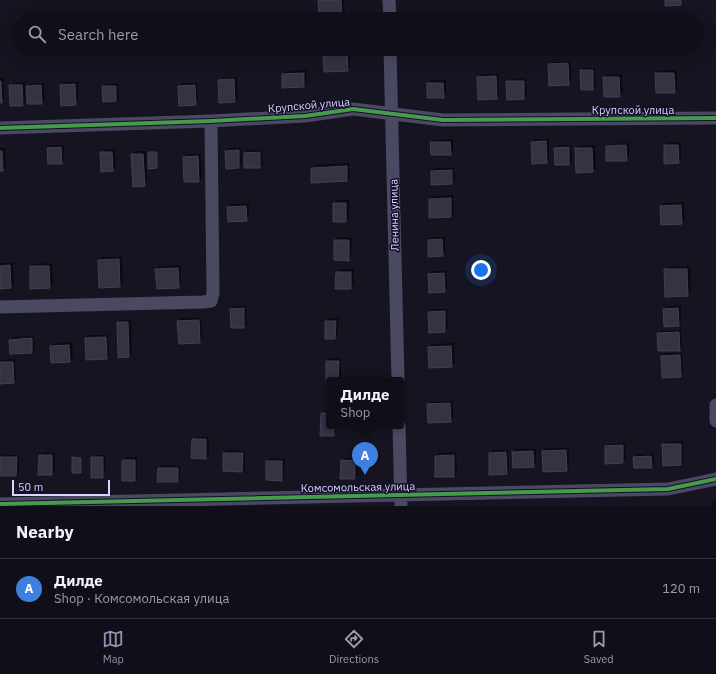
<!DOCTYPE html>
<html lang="en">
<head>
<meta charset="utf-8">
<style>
  body { margin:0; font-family:"IBM Plex Sans",sans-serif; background:#191822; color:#f1f3f6 }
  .scale { position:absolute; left:12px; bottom:10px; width:98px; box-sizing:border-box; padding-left:4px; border:2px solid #d9d4ff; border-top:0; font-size:11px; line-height:14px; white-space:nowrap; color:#d9d4ff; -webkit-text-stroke:3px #130f26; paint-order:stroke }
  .you { position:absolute; left:481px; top:270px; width:14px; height:14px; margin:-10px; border:3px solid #fff; border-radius:50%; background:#1a73e8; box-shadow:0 0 0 6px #1a73e833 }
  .badge { display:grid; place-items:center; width:26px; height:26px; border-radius:50%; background:#9591b1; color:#fff; font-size:13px; font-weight:700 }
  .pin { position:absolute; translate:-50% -33px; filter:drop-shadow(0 1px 2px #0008) }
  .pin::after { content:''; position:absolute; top:21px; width:14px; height:12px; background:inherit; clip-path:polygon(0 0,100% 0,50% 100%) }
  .popup { position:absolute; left:326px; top:377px; width:78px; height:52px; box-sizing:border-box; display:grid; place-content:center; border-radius:4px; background:#100f19; filter:drop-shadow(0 1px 3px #0005); font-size:13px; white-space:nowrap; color:#9c9ca2 }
  .popup b { font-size:15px; color:#f1f3f6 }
  .popup::after { content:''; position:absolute; left:50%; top:100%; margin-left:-8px; border:8px solid transparent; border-top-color:#100f19 }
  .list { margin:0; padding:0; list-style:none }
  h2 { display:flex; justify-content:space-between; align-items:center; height:52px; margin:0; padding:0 16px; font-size:17px }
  h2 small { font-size:13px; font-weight:400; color:#9c9ca2 }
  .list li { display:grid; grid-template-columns:26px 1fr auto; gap:12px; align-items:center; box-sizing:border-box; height:60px; padding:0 16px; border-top:1px solid #302f38 }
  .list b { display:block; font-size:15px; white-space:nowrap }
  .list p { margin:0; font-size:13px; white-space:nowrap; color:#9c9ca2 }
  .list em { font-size:13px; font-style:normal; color:#9c9ca2 }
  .icon { flex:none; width:22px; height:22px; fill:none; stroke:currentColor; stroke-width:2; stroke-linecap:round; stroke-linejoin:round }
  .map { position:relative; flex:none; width:716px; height:506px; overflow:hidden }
  .search { position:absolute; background:#100f19; box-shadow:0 4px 16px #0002; left:12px; right:12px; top:12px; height:44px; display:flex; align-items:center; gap:10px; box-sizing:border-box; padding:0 14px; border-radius:22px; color:#9c9ca2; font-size:15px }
  .sheet { height:112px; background:#100f19 }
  nav { display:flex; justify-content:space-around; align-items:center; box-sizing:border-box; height:56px; border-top:1px solid #302f38; background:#100f19; font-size:11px; color:#9c9ca2 }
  nav a { display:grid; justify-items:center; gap:2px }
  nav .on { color:#9591b1 }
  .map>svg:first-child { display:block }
  .shadow { fill:#0007 }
  .building { fill:#343243; stroke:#433f54 }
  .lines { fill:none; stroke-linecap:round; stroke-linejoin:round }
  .minor { stroke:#4a4962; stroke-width:13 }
  .cycleway-casing { stroke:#130f26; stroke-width:6 }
  .cycleway { stroke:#469c4c; stroke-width:4 }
  .labels { text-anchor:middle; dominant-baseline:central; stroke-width:3; stroke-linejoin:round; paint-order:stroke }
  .street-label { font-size:11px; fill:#d9d4ff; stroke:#130f26 }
</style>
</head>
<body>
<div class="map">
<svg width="716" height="506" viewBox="0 0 716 506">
  <rect width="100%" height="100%" fill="#161421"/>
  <path class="shadow" d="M319,0h25l1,13 -3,3z
    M434,15h17v4h-20z
    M150,16v3h-23l3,-2z
    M350,49v18l-2,3 -24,-17 3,-3z
    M571,61v20l-3,3 -19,-20 3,-2z
    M584,68h11l1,18 -3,3 -12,-18z
    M306,70l1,13 -3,3 -21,-12 3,-3z
    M677,70v19l-3,3 -18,-18 3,-3z
    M481,74h18v22l-3,2 -18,-21z
    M622,74l1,19 -3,3 -16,-18 3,-3z
    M237,77l1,22 -3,3 -16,-21 3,-3z
    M0,78h4v21l-3,3h-1z
    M526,78l1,17 -3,3 -17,-16 3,-3z
    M431,80h15v14l-3,3 -15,-14z
    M25,82l1,20 -3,3 -13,-19 3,-3z
    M64,82h14v19l-3,3 -14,-19z
    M44,83l1,17 -3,3 -15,-17 3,-2z
    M118,83l1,15 -3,2 -13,-13 3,-3z
    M182,83h15l1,18 -3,3 -16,-18z
    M453,139v12l-3,3 -19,-11 3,-3z
    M535,139h14v20l-2,3 -15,-20z
    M681,142v17l-3,3 -13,-16 3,-3z
    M629,143v14l-3,3 -19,-14 3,-2z
    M51,145h13v15l-3,3 -13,-15z
    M558,145h13l1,16 -3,3 -14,-16z
    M595,145l1,23 -3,3 -17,-22 3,-3z
    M0,148h5l1,19 -3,3h-3z
    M229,148h12l1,16 -3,3 -12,1 -1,-17z
    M115,149l1,18 -3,3 -12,-17 3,-3z
    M248,150h14l1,14 -3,3 -15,-14z
    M135,151h11l1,31 -3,3 -12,-31z
    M158,151v15l-1,1 -8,1v-15l1,-1z
    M187,154h14l1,24 -3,3 -15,-24z
    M349,163l1,15 -3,2 -35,-12 3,-3z
    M435,168h19l1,12 -3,3 -20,-12z
    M453,195l1,18 -3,3 -21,-17 3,-3z
    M337,200h12v18l-3,3h-12v-18z
    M684,202l1,18 -3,3 -21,-17 3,-3z
    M249,203v14l-3,3 -18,-13 3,-3z
    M338,237l14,1 -1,19 -3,3 -13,-20z
    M432,237h13v15l-3,3 -13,-15z
    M102,257h20l1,26 -3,3 -21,-26z
    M0,263h13l1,22 -3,2 -11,1z
    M52,263l1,21 -3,3 -19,1v-21l3,-3z
    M180,265l1,19 -3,3 -20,1 -1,-19 2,-3z
    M690,266l1,26 -3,3 -23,-25 3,-3z
    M340,269h14v16l-3,3 -14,-16z
    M432,271h14l1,17 -3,3 -15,-17z
    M681,305v18l-3,3 -14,-17 3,-3z
    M234,306h12l1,18 -3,3h-12l-1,-18z
    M432,309h15l1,19 -3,3 -16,-19z
    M181,318h20l1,21 -3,3 -21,-21z
    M329,318h9v17l-3,3h-9v-17z
    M131,319l1,34 -3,3 -10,1 -1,-34 3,-3z
    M681,330l1,17 -3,3 -21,-16 3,-3z
    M89,335h19l1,20 -3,3 -20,-20z
    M34,336l1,13 -3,3 -22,-12 3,-3z
    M72,342l1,16 -3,3 -19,-15 3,-3z
    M454,343l1,20 -3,3 -23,-19 3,-3z
    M665,353h17l1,20 -3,3 -18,-20z
    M330,358l11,1v19l-2,2h-10v1l-2,-20z
    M15,359l1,21 -3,3h-13v-23z
    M453,401v18l-3,2 -22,-17 3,-2z
    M325,411h4v15h7v6l-3,3 -11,-21z
    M196,437h13v18l-3,3 -13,-18z
    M683,441l1,20 -3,3 -18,-19 3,-3z
    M625,443l1,16 -3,3 -17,-15 3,-3z
    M546,448h23v19l-3,3 -23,-19z
    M516,449h20v14l-3,3 -20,-14z
    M227,450l18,1v17l-3,3 -18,-18z
    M492,450h16l1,20 -3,3 -16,-20z
    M43,452l12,1v18l-3,3 -12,-19z
    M456,452l1,21 -3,3h-18v-20l3,-3z
    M637,454h17v10l-3,3 -17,-10z
    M4,455h15v17l-3,3 -15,-17z
    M95,455h11l-1,19 -3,3 -10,-19z
    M75,457h7v14l-1,1 -8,-14z
    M126,457h11v20l-3,3 -11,-20z
    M270,458l15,1 -1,18 -2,3 -15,-19z
    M345,458h13v17l-3,3 -13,-17z
    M162,465l18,1v12l-3,3 -18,-13z
    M716,500v6h-4v-3z"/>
  <path class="building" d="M318,0h23l1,17 -23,1z
    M665,0h16v5l-16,1z
    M449,17v2h-19v-1z
    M347,51l1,20 -24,1 -1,-20z
    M568,63l1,22 -20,1 -1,-22z
    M580,70h13v20h-12z
    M304,73v14l-22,1v-14z
    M655,73h19l1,20h-19z
    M496,76l1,23 -19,1 -1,-23z
    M603,77h16l1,20h-16z
    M234,79l1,23 -16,1 -1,-23z
    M0,81h1l1,22h-2z
    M506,81h18v18l-17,1z
    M427,83h16l1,15h-17z
    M75,84l1,21 -15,1 -1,-21z
    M9,85h13l1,21h-13z
    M41,85l1,19h-15l-1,-18z
    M195,85l1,20 -17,1 -1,-20z
    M102,86h14v15l-13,1z
    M546,141l1,22 -15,1 -1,-22z
    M430,142h20l1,13h-20z
    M626,145l1,16h-21v-15z
    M664,145h14l1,18 -15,1z
    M61,147l1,17h-14l-1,-16z
    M569,147v18h-14l-1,-17z
    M575,148h17l1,24 -17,1z
    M239,150v18l-13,1 -1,-18z
    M0,151h2l1,20h-3z
    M100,152h12l1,19 -12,1z
    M148,152h9v16l-9,1z
    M260,152v16h-16v-15z
    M131,154h12l2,32 -12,1z
    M198,156l1,26h-15l-1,-25z
    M347,166v15l-36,2v-15z
    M452,170v14l-21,1v-14z
    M451,198v19l-22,1v-19z
    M333,203h13v19h-13z
    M681,205l1,19 -21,1 -1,-19z
    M246,206l1,15 -19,1 -1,-15z
    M442,239l1,17 -15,1v-17z
    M334,240h15v21l-15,-1z
    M119,259l1,28 -21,1 -1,-28z
    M10,265l1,23 -11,1v-23z
    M30,266h19l1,22 -20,1z
    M178,268l1,20 -22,1 -2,-20z
    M664,269h23l1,27 -23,1z
    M336,272h15v17h-16z
    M444,273l1,19 -16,1 -1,-19z
    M244,308v20h-13l-1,-19z
    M678,308l1,18 -15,1 -1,-18z
    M445,311v21l-16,1 -1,-21z
    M199,320l1,23 -21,1 -2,-23z
    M325,321h11l-1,18h-10z
    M117,322h11l1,35 -11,1z
    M679,332l1,19h-22l-1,-18z
    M106,337l1,22 -21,1 -1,-22z
    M32,338v15l-22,1 -1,-14z
    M69,345l1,17 -19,1 -1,-17z
    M451,346l1,21 -23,1 -1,-21z
    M680,355l1,22 -19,1 -1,-22z
    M326,361h13l-1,19h-9v2h-3z
    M0,362h13l1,21 -14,1z
    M450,403l1,19 -23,1 -1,-19z
    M321,413h8v13h5v10h-14z
    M192,439h14v20l-15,-1z
    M662,444h19v21l-18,1z
    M623,445v18l-18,1v-18z
    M566,450l1,21 -24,1 -1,-21z
    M533,451l1,16 -21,1 -1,-16z
    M506,452l1,22 -18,1v-22z
    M223,453h20l-1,19 -19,-1z
    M39,455h13v20h-14z
    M454,455v22h-19v-21z
    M651,456l1,12h-18l-1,-11z
    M0,457h17l-1,19h-16z
    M72,457l9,1v15h-9z
    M91,457h12v21h-12z
    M122,460h13v21h-13z
    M341,460l14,1v18h-15z
    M266,461h16v20l-16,-1z
    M158,468h20v14h-21z"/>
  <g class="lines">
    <path class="minor" d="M389,0l1,19
      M390,49l8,331
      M0,128l211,-7 94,-5 48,-7 90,11 273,-2
      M0,307l203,-5 8,-1 2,-8 -2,-172
      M716,405v16
      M399,426l2,80
      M0,504l668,-15 48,-10"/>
    <g class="cycleway-casing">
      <path id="cycleway" d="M0,128l211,-7 94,-5 48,-7 90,11 273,-2
        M0,504l668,-15 48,-10"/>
    </g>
    <use href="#cycleway" class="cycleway"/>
  </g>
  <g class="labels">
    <g class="street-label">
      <text transform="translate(309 105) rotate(-5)">Крупской улица</text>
      <text x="633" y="110">Крупской улица</text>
      <text transform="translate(394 215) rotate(-91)">Ленина улица</text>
      <text transform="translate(358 487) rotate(-1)">Комсомольская улица</text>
    </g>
  </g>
</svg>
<div class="scale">50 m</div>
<div class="you"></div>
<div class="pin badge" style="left:365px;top:475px;background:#3f7fe0">A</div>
<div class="popup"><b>Дилде</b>Shop</div>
<div class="search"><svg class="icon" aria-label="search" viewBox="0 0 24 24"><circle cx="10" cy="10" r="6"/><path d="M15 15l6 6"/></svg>Search here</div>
</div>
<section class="sheet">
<h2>Nearby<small></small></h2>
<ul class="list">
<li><span class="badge" style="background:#3f7fe0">A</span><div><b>Дилде</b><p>Shop · Комсомольская улица</p></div><em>120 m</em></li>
</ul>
</section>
<nav>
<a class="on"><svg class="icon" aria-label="map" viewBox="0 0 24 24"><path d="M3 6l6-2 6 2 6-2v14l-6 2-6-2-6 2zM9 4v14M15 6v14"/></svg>Map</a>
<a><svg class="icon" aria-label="directions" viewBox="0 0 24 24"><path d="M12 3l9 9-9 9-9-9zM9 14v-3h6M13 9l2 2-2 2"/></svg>Directions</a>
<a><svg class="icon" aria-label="saved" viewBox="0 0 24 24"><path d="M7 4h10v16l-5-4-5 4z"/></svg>Saved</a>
</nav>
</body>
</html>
